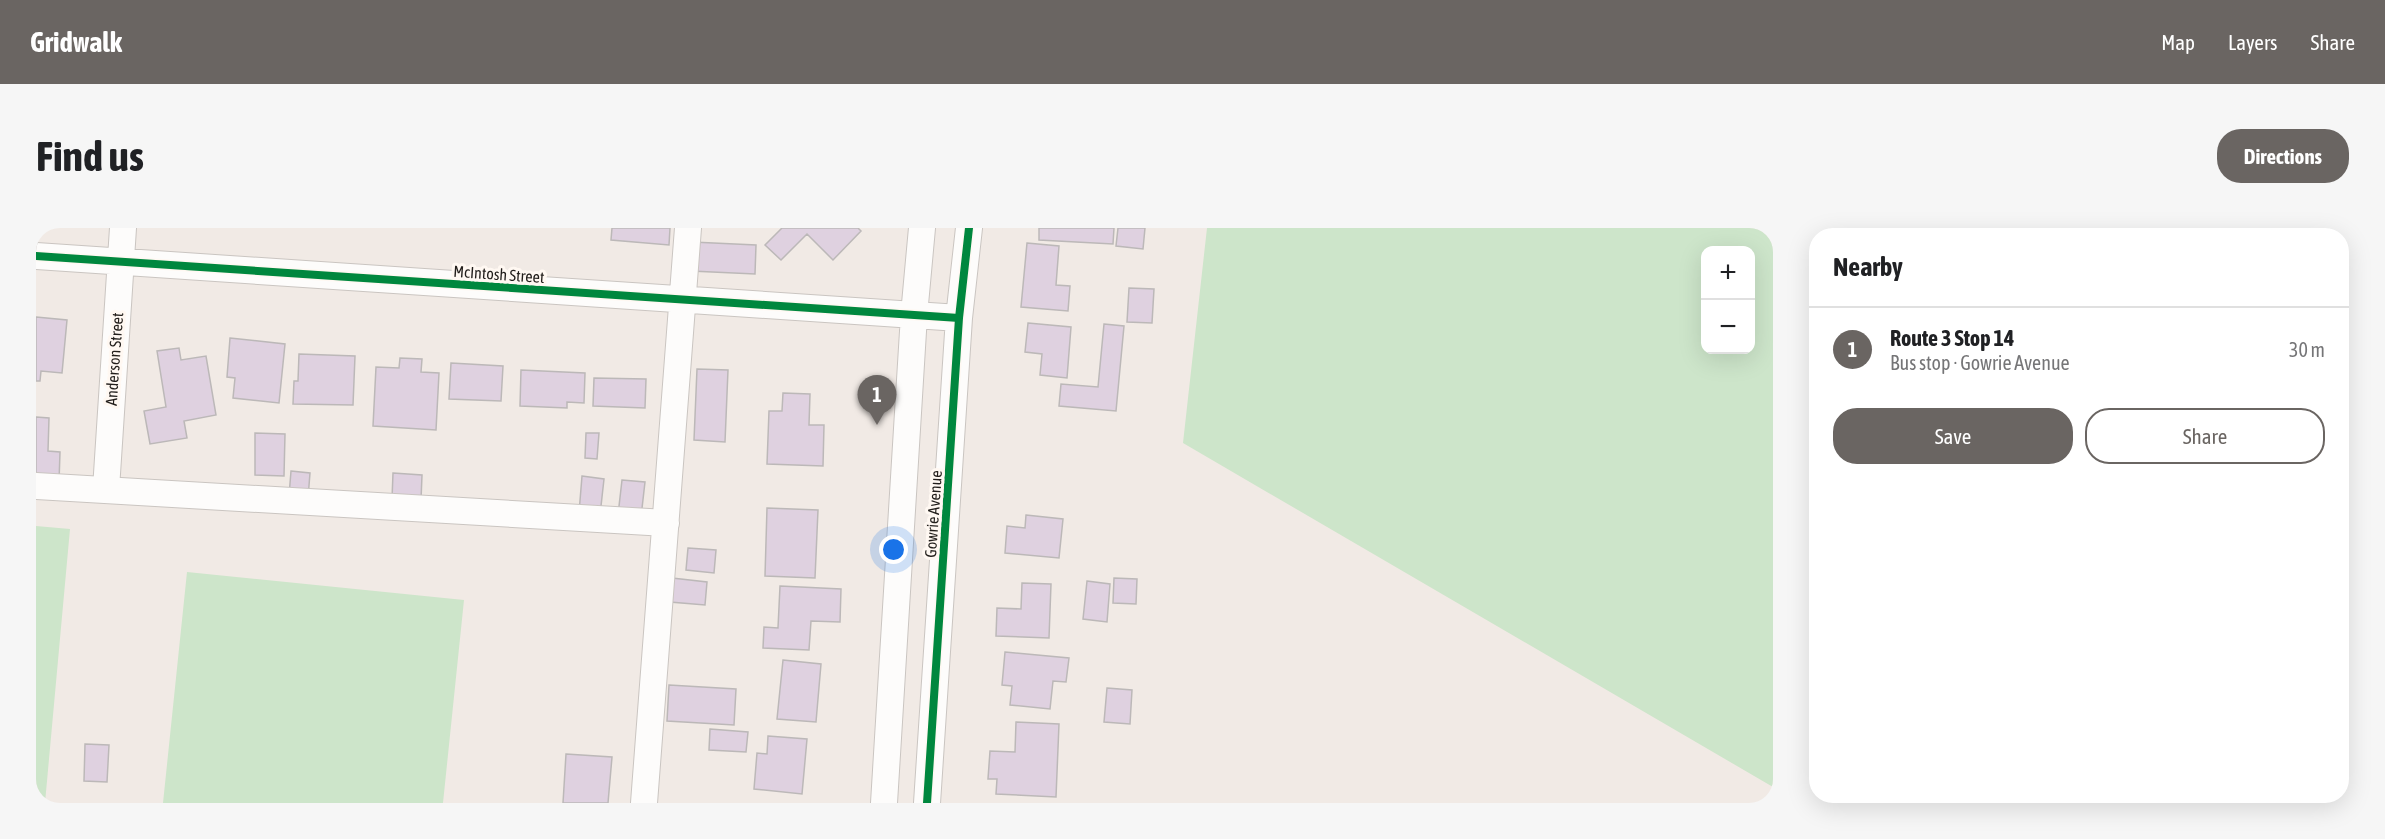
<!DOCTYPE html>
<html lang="en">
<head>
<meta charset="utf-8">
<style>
  body { margin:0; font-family:"Asap Condensed",sans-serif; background:#f6f6f6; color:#202124 }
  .controls { position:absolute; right:18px; top:18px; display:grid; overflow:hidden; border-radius:12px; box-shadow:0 6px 24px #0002 }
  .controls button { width:54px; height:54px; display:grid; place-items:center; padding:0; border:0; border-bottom:2px solid #e0e0e0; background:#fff; color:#202124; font:30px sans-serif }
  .you { position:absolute; left:858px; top:322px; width:21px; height:21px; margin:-15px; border:4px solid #fff; border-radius:50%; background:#1a73e8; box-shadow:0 0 0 9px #1a73e833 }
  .badge { display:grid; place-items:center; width:39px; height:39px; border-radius:50%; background:#6a6562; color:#fff; font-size:20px; font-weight:700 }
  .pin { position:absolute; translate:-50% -50px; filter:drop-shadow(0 2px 3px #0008) }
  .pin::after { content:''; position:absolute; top:32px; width:21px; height:18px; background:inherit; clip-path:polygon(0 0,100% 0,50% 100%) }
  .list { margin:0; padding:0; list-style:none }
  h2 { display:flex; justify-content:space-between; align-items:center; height:78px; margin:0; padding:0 24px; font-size:26px }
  h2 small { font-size:20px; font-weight:400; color:#757577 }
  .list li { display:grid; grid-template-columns:39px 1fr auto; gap:18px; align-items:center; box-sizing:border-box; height:84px; padding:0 24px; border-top:2px solid #e0e0e0 }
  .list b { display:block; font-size:22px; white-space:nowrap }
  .list p { margin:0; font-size:20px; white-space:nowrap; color:#757577 }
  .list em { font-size:20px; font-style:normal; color:#757577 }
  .actions { display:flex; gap:12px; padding:18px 24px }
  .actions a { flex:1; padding:14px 0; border:2px solid #6a6562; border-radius:24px; text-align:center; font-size:21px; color:#6a6562 }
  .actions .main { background:#6a6562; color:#fff }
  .map { position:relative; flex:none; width:1737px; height:575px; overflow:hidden; border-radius:24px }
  header { display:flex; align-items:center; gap:36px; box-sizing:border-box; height:84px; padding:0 30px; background:#6a6562; color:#fff }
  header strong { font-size:28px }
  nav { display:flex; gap:33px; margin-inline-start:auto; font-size:21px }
  .intro { display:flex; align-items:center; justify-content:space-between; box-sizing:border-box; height:144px; padding:0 36px }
  h1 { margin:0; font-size:42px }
  .button { padding:15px 27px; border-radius:24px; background:#6a6562; color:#fff; font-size:21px; font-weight:700 }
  main { display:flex; gap:36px; padding:0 36px }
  aside { flex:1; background:#fff; border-radius:24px; box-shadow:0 6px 24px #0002 }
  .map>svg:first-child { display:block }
  .green { fill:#cde5ca; fill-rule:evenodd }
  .building { fill:#dfd1e0; stroke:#bcb8b8; stroke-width:1.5 }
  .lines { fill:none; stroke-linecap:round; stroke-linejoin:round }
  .minor-casing { stroke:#cac5c1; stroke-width:28 }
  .minor { stroke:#fdfcfb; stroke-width:26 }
  .cycleway-casing { stroke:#fff8f2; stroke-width:11 }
  .cycleway { stroke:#00873e; stroke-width:8 }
  .labels { text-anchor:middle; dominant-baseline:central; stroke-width:6; stroke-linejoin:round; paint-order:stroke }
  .street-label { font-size:16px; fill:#221e1b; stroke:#fff8f2 }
</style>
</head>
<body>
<header>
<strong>Gridwalk</strong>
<nav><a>Map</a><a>Layers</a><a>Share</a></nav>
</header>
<div class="intro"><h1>Find us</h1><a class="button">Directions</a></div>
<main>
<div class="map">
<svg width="1737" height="575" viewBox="0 0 1737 575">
  <rect width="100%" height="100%" fill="#f1eae5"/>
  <path class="green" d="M1171,0h566v559l-590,-344zM1714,22v100h-44v-100z
    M0,298l34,3 -25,274h-9z
    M151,344l277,28 -21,203h-280z"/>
  <path class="building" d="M576,0h58l-1,17 -58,-5z
    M746,0h76l3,3 -28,29 -26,-26 -26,26 -16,-15z
    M1003,0h75l-1,16 -74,-4z
    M1082,0h27l-2,21 -27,-3z
    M656,14l64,3 -1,29 -64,-3z
    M991,15l32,3 -3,39 14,1 -2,25 -47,-4z
    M1093,60l25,1 -2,34 -25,-1z
    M0,89l31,3 -5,53 -21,-2 -1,10h-4z
    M992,95l43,4 -4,51 -27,-3 2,-21 -17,-2z
    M1068,96l20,2 -8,85 -57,-5 2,-22 37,3z
    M194,110l55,6 -6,59 -46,-5 2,-20 -8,-1z
    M143,120l2,12 25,-4 10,59 -32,6 3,17 -37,6 -6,-33 22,-4 -9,-56z
    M263,126l56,2 -2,49 -60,-1 1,-23h4z
    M364,130l22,1 -1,13 18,1 -3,57 -63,-4 3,-59 23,1z
    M415,135l52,3 -2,35 -52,-2z
    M661,141l31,1 -3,72 -31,-2z
    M485,142l64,3 -1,30 -17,-1v6l-47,-2z
    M558,150l52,1 -1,29 -52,-2z
    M747,165l27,1 -1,31h15l-1,41 -56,-2 2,-53h13z
    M0,189l13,1 -1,33 12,1 -1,30 -23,-1z
    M219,205l30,1 -1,42 -29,-1z
    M550,205h13l-2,26 -12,-1z
    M255,243l19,2 -2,25 -19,-2z
    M357,245l29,2 -1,25 -29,-1z
    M546,248l22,3 -4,36 -21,-2z
    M586,252l23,2 -4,35 -23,-2z
    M731,280l51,2 -3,68 -50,-2z
    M990,287l37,4 -4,39 -54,-5 2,-27 18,2z
    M652,320l28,2 -2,23 -28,-3z
    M636,350l35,4 -2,23 -35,-3z
    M1078,350l23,1 -1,25 -23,-1z
    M1051,353l23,3 -3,38 -24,-3z
    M986,355l29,1 -2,54 -53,-2 1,-28 24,1z
    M744,358l61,3 -1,33 -29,-1 -2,29 -46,-2 1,-21 14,1z
    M969,424l64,6 -3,24 -13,-1 -3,28 -40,-4 2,-19 -10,-1z
    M747,432l38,4 -5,58 -39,-3z
    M633,457l67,4 -2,36 -67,-4z
    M1071,460l25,2 -2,34 -26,-2z
    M980,494l43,2 -3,73 -60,-3 1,-15h-9l2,-28 25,1z
    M674,501l38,3 -2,20 -37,-2z
    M732,508l39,3 -5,55 -48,-5 3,-36 10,1z
    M49,516l24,1 -2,37 -23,-1z
    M530,526l46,3 -4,46h-45z"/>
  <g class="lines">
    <g class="minor-casing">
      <path id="minor" d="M0,28l923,62
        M0,258l630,37
        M70,261l17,-261
        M608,575l44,-575
        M848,575l30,-488 8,-87
        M891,575l32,-485 10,-90"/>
    </g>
    <use href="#minor" class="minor"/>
    <g class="cycleway-casing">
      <path id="cycleway" d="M0,28l923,62
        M891,575l32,-485 10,-90"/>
    </g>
    <use href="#cycleway" class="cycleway"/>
  </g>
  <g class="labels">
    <g class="street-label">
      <text transform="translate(463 46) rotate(4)">McIntosh Street</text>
      <text transform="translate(78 131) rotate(-86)">Anderson Street</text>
      <text transform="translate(897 286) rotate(-86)">Gowrie Avenue</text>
    </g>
  </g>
</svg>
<div class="controls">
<button>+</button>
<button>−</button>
</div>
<div class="you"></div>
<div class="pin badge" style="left:841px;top:197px">1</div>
</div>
<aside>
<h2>Nearby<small></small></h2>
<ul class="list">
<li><span class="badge">1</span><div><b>Route 3 Stop 14</b><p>Bus stop · Gowrie Avenue</p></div><em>30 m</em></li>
</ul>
<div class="actions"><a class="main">Save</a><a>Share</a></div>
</aside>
</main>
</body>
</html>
